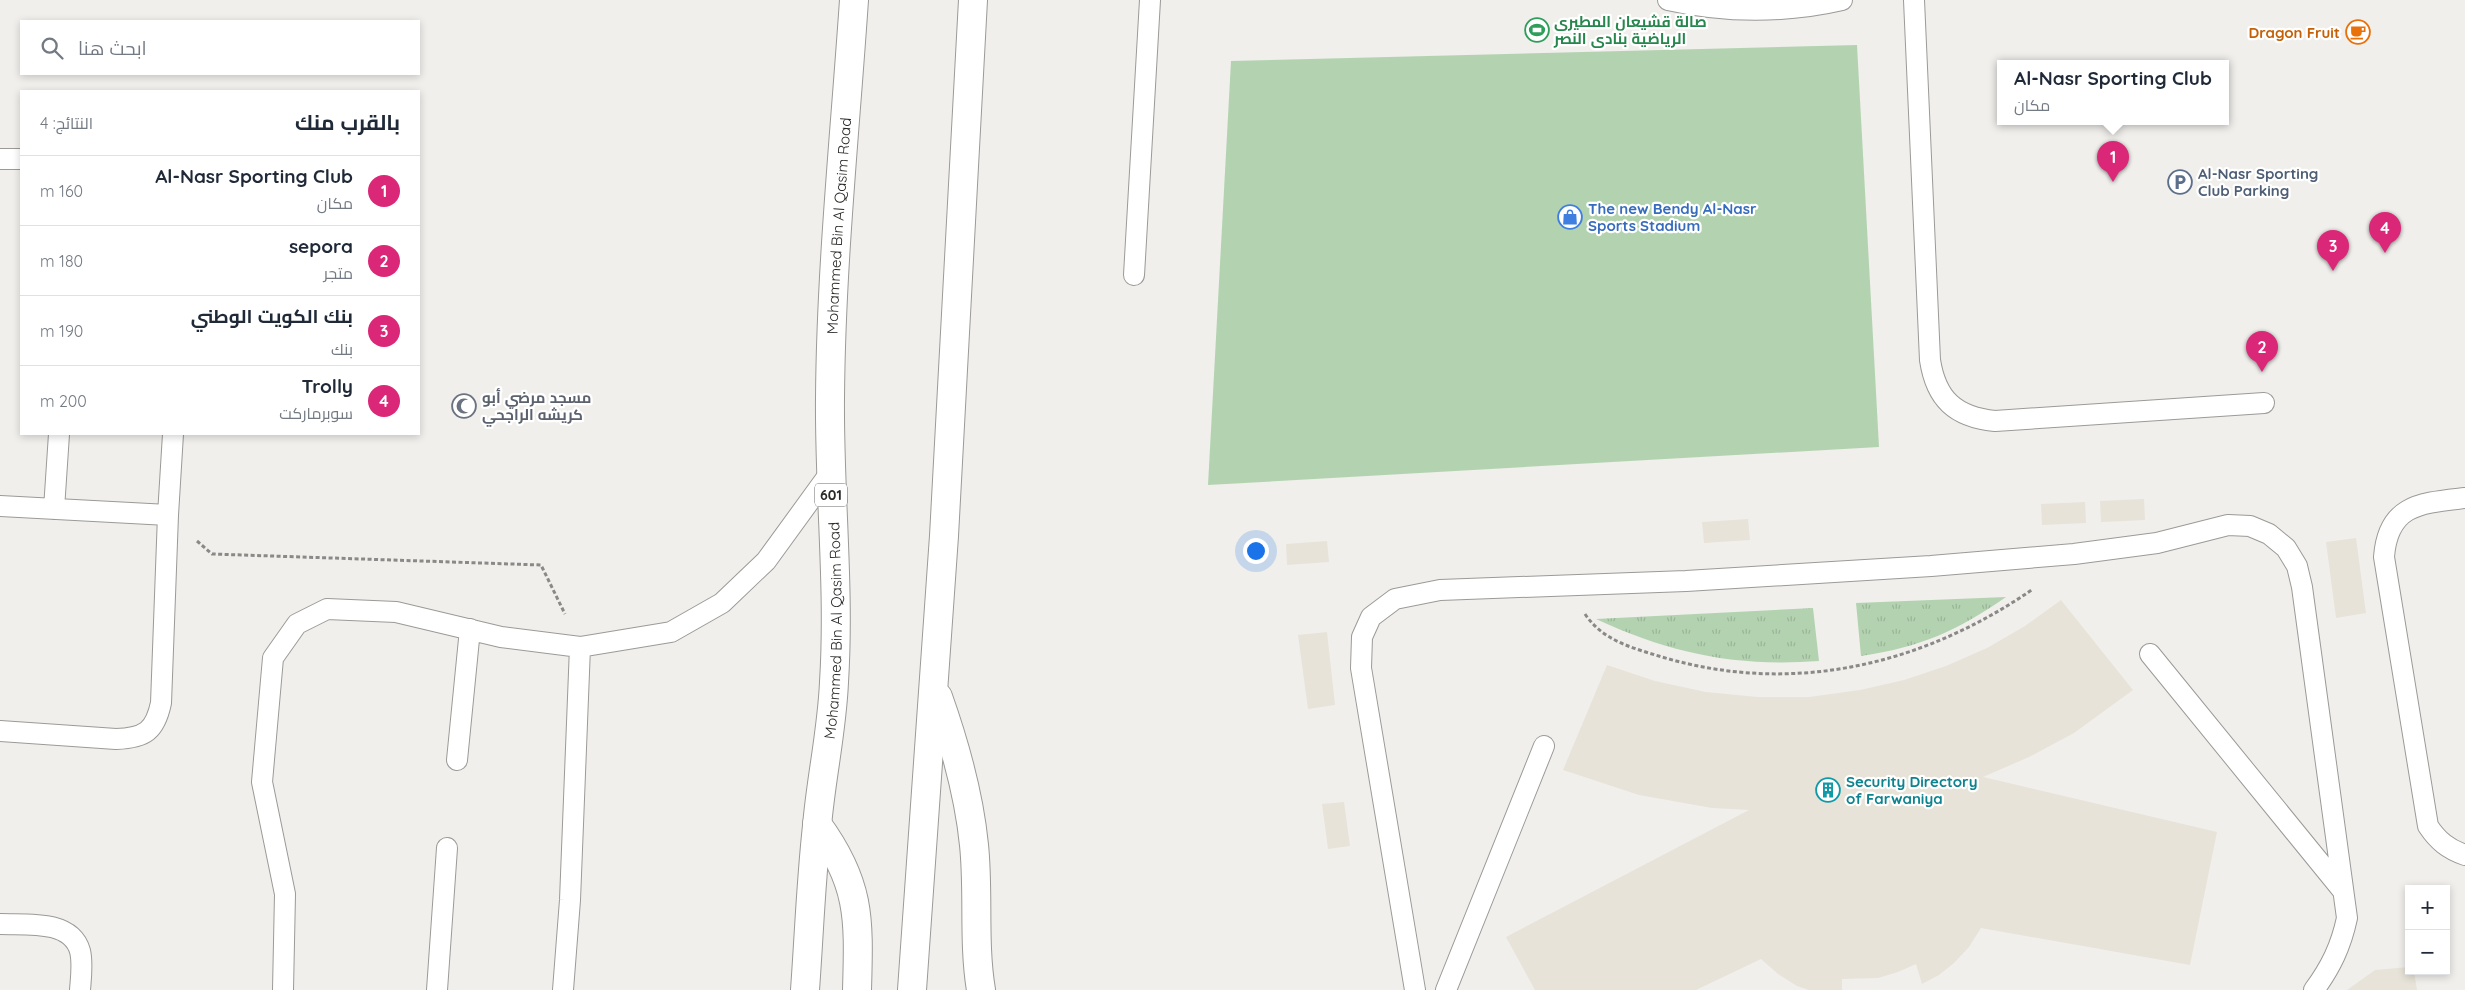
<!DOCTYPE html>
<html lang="ar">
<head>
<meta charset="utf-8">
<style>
  body { margin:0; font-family:Quicksand,Cairo,sans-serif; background:#f2f2f3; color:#1f2937; direction:rtl }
  .controls { position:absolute; right:15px; bottom:15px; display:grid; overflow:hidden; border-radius:0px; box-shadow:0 2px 8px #0003 }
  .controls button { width:45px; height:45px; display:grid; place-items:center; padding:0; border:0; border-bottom:1px solid #e0e1e3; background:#fff; color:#1f2937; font:25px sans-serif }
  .you { position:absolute; left:1255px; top:550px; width:18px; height:18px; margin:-12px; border:4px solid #fff; border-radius:50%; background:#1a73e8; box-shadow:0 0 0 8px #1a73e833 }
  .badge { display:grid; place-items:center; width:32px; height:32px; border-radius:50%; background:#db2777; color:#fff; font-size:16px; font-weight:700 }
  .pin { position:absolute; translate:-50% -41px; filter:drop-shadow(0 1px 2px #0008) }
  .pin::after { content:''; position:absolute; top:26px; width:18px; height:15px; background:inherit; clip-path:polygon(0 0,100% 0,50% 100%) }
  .popup { position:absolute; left:1997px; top:60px; width:232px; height:65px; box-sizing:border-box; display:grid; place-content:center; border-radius:0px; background:#fff; filter:drop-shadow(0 1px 4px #0005); font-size:16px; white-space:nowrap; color:#747a83 }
  .popup b { font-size:19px; color:#1f2937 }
  .popup::after { content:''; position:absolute; left:50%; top:100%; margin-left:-10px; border:10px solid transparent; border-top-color:#fff }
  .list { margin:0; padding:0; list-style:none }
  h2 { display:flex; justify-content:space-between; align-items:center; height:65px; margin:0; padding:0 20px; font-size:21px }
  h2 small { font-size:16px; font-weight:400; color:#747a83 }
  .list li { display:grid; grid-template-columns:32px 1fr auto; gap:15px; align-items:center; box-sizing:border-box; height:70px; padding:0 20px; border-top:1px solid #e0e1e3 }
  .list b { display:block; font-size:19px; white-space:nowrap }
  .list p { margin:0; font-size:16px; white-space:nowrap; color:#747a83 }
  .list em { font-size:16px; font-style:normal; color:#747a83 }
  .icon { flex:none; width:28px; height:28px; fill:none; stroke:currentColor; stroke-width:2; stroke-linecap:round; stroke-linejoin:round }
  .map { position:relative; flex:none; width:2465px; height:990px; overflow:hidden; direction:ltr }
  .search { position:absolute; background:#fff; box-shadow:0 2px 8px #0003; left:20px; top:20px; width:400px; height:55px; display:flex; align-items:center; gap:12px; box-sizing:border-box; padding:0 18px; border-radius:0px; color:#747a83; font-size:19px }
  .panel { position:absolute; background:#fff; box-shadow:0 2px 8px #0003; left:20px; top:90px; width:400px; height:345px; border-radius:0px; direction:rtl }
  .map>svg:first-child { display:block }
  .built { fill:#e7e3d8 }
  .grass { fill:url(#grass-tufts) }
  .pitch { fill:#b3d3b0 }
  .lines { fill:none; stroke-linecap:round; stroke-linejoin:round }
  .lane-casing { stroke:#9b9a97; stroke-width:22 }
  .secondary-casing { stroke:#9b9a97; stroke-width:30 }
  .primary-casing { stroke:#9b9a97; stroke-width:30 }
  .path { stroke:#8a8987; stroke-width:3; stroke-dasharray:4 2.5; stroke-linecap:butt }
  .lane { stroke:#fff; stroke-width:20 }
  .secondary { stroke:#fff; stroke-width:28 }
  .primary { stroke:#fff; stroke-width:28 }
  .labels { text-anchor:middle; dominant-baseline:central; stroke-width:4.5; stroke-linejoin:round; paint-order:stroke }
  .shield { fill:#fff; stroke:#696968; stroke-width:1 }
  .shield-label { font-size:14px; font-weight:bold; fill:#292927 }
  .leisure-label { font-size:15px; font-weight:bold; fill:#27864d; stroke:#fff; text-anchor:start }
  .food-label { font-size:15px; font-weight:bold; fill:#c56008; stroke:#fff; text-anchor:end }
  .service-label { font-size:15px; font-weight:bold; fill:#4e5e75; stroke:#fff; text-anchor:start }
  .shop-label { font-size:15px; font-weight:bold; fill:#366cbe; stroke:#fff; text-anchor:start }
  .street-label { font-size:15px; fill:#292927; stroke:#fff }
  .worship-label { font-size:15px; font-weight:bold; fill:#5b616d; stroke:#fff; text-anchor:start }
  .culture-label { font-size:15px; font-weight:bold; fill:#0d838f; stroke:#fff; text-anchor:start }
</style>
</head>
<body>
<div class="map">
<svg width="2465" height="990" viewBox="0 0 2465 990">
  <defs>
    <pattern id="grass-tufts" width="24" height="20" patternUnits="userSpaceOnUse" patternTransform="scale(1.25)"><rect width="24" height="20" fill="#b3d3b0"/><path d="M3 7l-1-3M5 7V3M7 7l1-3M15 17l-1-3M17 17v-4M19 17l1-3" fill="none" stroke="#9ab597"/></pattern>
  </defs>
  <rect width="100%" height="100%" fill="#f0efec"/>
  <path class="built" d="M2144,499l1,21 -44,2 -1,-21z
    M2085,502l1,21 -44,2 -1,-21z
    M1748,519l2,21 -46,3 -2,-21z
    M2356,538l10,75 -30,5 -10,-76z
    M1327,541l2,21 -42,3 -1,-21z
    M2061,600l72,90 -59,43 -45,24 -46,20 234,55 -27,133 -209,-37 -12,19 -15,16 -15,12 -17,9 -6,-20 -18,8 -20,6 -36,1v11h-33l-12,-4 -19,-12 -17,-15 -65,31h-161l-29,-53 243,-127 -37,-2 -73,-13 -76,-25 44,-105 48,16 51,11 52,5h51l51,-7 44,-10 42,-14 41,-18 38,-22z
    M1327,632l8,73 -27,4 -10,-74z
    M1344,802l6,44 -22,3 -6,-45z
    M2409,967v4h5l3,19h-70l28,-20z"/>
  <path class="grass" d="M2006,597c-49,34 -85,50 -145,59l-5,-53z
    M1813,608l6,53c-82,6 -148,-7 -223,-42z"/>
  <path class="pitch" d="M1857,45l22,402 -671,38 23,-424z"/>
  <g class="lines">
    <g class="lane-casing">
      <path id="lane" d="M1668,0c57,13 118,13 174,0
        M1914,0l16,360c6,39 25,57 65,61l269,-18
        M0,159h21
        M1134,275l16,-275
        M2465,498c-44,5 -77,6 -81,59l44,269c10,15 20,23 37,29
        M0,506l168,9 5,-81
        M54,509l5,-75
        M2150,654l193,237
        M0,731l116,8c29,-1 39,-8 45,-36l7,-188
        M457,760l13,-131
        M0,924c25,1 71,-5 80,27 3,12 1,26 0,39
        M283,990l2,-96 -23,-112 11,-124 24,-34 30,-15 69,3 105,25 79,10 91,-15 51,-29 44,-42 64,-88
        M437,990l10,-142
        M563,990l7,-90 10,-253
        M1415,990l-54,-322 1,-31 9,-20 24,-18 45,-9 246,-9 245,-15 143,-12 83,-11 71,-18 22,1 19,8 17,14 11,18 5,21 45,331c-6,28 -16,49 -33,72
        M1446,990l98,-244"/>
    </g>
    <g class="secondary-casing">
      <path id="secondary" d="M817,824c44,60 42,95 40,166"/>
    </g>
    <g class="primary-casing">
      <g id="primary">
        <path d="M938,697c17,48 31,97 36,148 5,48 -1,97 7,145"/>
        <path id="s1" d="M805,990c4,-55 6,-110 12,-164 4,-48 15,-95 17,-144 6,-95 -5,-189 -4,-284 1,-133 15,-265 24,-398"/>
        <path d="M912,990l32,-454 29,-536"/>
      </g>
    </g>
    <path class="path" d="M197,541l15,13 329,11 24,49
      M1585,614c18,27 48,34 77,43 131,39 261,8 371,-68"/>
    <use href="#lane" class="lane"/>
    <use href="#secondary" class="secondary"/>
    <use href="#primary" class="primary"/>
  </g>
  <defs>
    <g id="stadium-ring" transform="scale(1.25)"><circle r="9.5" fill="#fff" stroke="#2e9e5b" stroke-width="1.5"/><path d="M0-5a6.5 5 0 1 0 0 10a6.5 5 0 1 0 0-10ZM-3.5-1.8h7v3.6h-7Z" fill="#2e9e5b"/></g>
    <g id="cafe-ring" transform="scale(1.25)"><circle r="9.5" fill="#fff" stroke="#e8710a" stroke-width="1.5"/><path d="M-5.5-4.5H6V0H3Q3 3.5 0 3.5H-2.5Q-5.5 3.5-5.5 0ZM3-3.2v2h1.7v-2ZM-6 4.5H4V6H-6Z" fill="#e8710a"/></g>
    <g id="parking-ring" transform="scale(1.25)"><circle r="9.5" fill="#fff" stroke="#5c6f8a" stroke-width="1.5"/><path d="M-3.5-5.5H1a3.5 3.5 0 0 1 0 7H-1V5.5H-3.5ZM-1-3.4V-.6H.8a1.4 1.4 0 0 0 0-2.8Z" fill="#5c6f8a"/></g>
    <g id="shop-ring" transform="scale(1.25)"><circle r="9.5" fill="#fff" stroke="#3f7fe0" stroke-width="1.5"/><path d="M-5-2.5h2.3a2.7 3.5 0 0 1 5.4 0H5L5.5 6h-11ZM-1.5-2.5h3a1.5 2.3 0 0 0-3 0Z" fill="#3f7fe0"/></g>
    <g id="mosque-ring" transform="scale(1.25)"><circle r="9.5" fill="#fff" stroke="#6b7280" stroke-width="1.5"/><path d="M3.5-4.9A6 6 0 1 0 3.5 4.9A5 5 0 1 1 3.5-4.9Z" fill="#6b7280"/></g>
    <g id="building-ring" transform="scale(1.25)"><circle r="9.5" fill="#fff" stroke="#0f9aa8" stroke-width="1.5"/><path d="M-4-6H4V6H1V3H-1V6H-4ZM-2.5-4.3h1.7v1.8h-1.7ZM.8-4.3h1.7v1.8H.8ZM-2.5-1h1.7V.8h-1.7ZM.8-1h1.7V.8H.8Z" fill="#0f9aa8"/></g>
  </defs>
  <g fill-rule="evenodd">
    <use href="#stadium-ring" x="1537" y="30"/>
    <use href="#cafe-ring" x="2358" y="32"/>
    <use href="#parking-ring" x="2180" y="182"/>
    <use href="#shop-ring" x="1570" y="217"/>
    <use href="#mosque-ring" x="464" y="406"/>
    <use href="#building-ring" x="1828" y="790"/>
  </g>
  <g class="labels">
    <rect class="shield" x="815" y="483.5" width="32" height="23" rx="4"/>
    <g class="shield-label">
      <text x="831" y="495">601</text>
    </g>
    <g class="leisure-label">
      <text x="1554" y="21">صالة قشيعان المطيرى<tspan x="1554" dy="17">الرياضية بنادى النصر</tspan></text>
    </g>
    <g class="food-label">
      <text x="2340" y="32">Dragon Fruit</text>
    </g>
    <g class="service-label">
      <text x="2198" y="173">Al-Nasr Sporting<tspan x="2198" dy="17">Club Parking</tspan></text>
    </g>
    <g class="shop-label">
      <text x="1588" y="208">The new Bendy Al-Nasr<tspan x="1588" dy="17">Sports Stadium</tspan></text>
    </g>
    <g class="street-label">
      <text stroke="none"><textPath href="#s1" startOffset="766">Mohammed Bin Al Qasim Road</textPath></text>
      <text stroke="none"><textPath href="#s1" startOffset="361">Mohammed Bin Al Qasim Road</textPath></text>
    </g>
    <g class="worship-label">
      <text x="482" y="397">مسجد مرضي أبو<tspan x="482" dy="17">كريشه الراجحي</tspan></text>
    </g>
    <g class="culture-label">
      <text x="1846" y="781">Security Directory<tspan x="1846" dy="17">of Farwaniya</tspan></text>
    </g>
  </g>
</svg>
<div class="controls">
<button>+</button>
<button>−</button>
</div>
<div class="you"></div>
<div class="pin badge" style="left:2113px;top:182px">1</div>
<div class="popup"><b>Al-Nasr Sporting Club</b>مكان</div>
<div class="pin badge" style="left:2262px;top:372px">2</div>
<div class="pin badge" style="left:2333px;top:271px">3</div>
<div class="pin badge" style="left:2385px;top:253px">4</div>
<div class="search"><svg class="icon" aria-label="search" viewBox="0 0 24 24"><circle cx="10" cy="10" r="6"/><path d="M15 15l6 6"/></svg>ابحث هنا</div>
<section class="panel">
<h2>بالقرب منك<small>النتائج: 4</small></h2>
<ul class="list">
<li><span class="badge">1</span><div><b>Al-Nasr Sporting Club</b><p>مكان</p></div><em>160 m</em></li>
<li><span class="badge">2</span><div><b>sepora</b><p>متجر</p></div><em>180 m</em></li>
<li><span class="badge">3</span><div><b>بنك الكويت الوطني</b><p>بنك</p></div><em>190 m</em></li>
<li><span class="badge">4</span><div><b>Trolly</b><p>سوبرماركت</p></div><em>200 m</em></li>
</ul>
</section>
</div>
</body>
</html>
